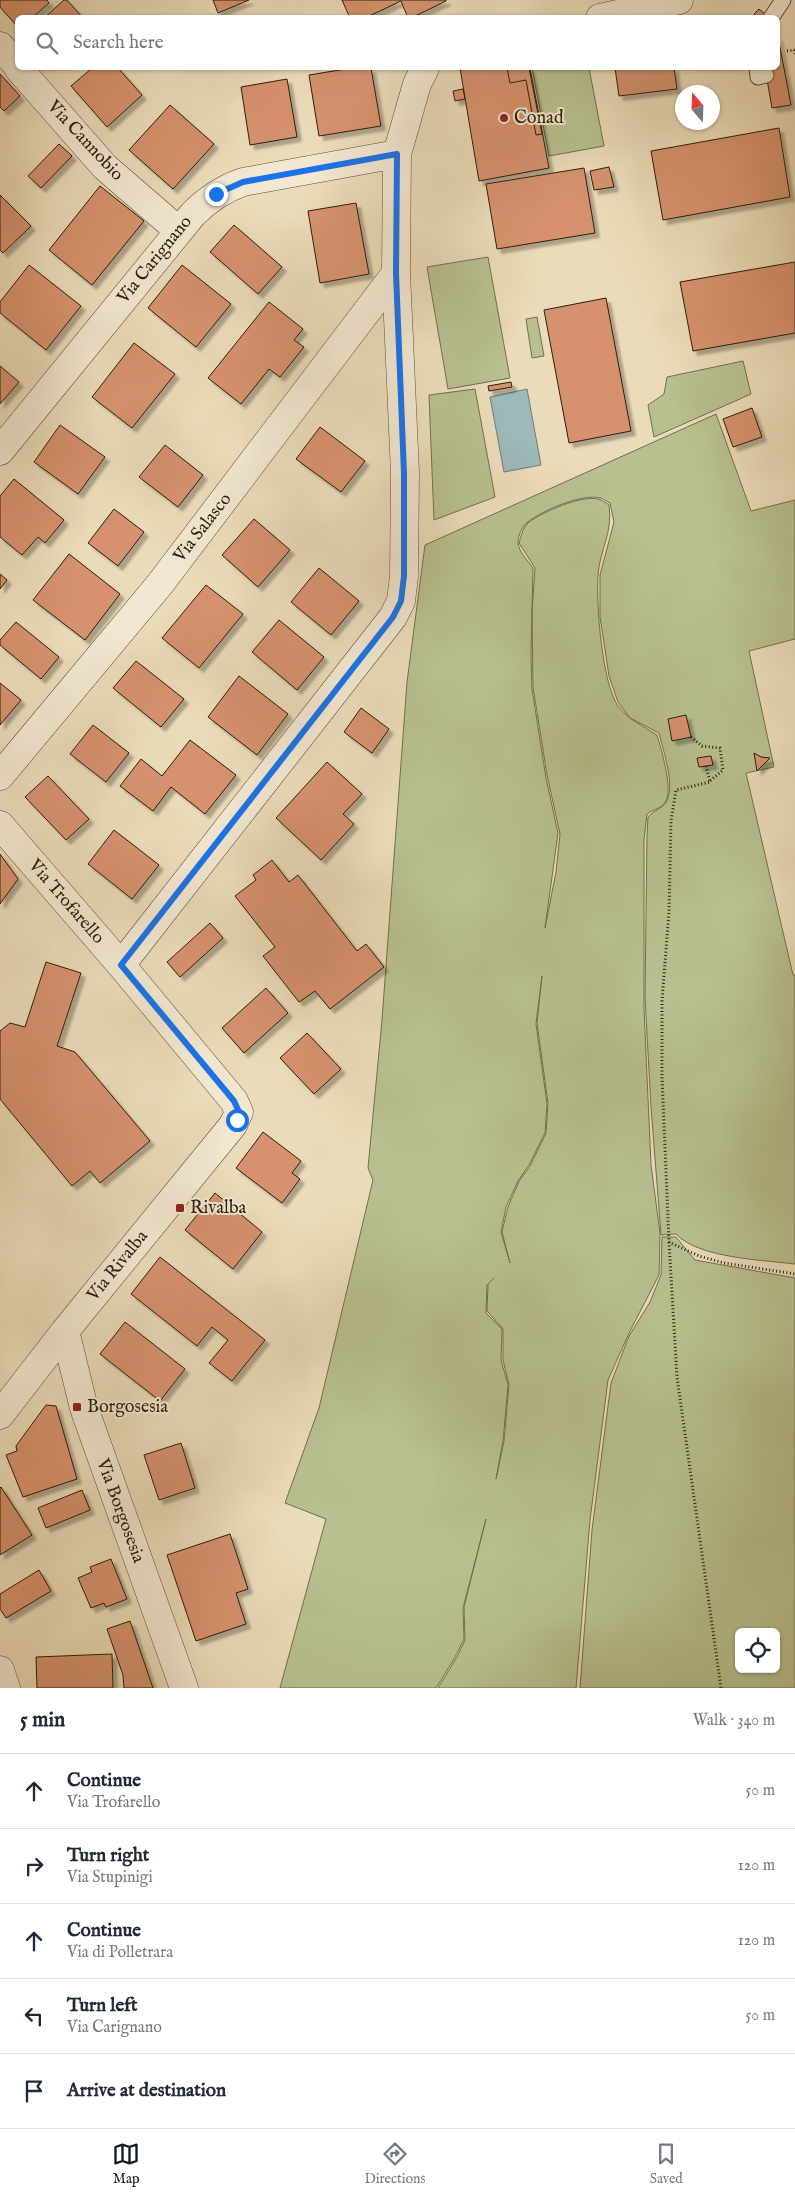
<!DOCTYPE html>
<html lang="en">
<head>
<meta charset="utf-8">
<style>
  body { margin:0; font-family:"IM FELL English",serif; background:#f6f6f7; color:#1f2937 }
  .controls { position:absolute; right:15px; bottom:15px; display:grid; overflow:hidden; border-radius:8px; box-shadow:0 1px 4px #0004 }
  .controls button { width:45px; height:45px; display:grid; place-items:center; padding:0; border:0; border-bottom:1px solid #e0e1e3; background:#fff; color:#1f2937; font:25px sans-serif }
  .compass { position:absolute; left:675px; top:85px; width:45px; height:45px; border-radius:50%; background:#fff; box-shadow:0 1px 4px #0004; rotate:341deg }
  .stop { position:absolute; width:15px; height:15px; margin:-11px; border:4px solid #1a73e8; border-radius:50%; background:#fff }
  .stop.end { background:#1a73e8; border-color:#fff; box-shadow:0 1px 5px #0008 }
  .list { margin:0; padding:0; list-style:none }
  h2 { display:flex; justify-content:space-between; align-items:center; height:65px; margin:0; padding:0 20px; font-size:21px }
  h2 small { font-size:16px; font-weight:400; color:#747a83 }
  .list li { display:grid; grid-template-columns:32px 1fr auto; gap:15px; align-items:center; box-sizing:border-box; height:75px; padding:0 20px; border-top:1px solid #e0e1e3 }
  .list b { display:block; font-size:19px; white-space:nowrap }
  .list p { margin:0; font-size:16px; white-space:nowrap; color:#747a83 }
  .list em { font-size:16px; font-style:normal; color:#747a83 }
  .icon { flex:none; width:28px; height:28px; fill:none; stroke:currentColor; stroke-width:2; stroke-linecap:round; stroke-linejoin:round }
  .map { position:relative; flex:none; width:795px; height:1688px; overflow:hidden }
  .search { position:absolute; background:#fff; box-shadow:0 1px 4px #0004; left:15px; right:15px; top:15px; height:55px; display:flex; align-items:center; gap:12px; box-sizing:border-box; padding:0 18px; border-radius:8px; color:#747a83; font-size:19px }
  .sheet { height:440px; background:#fff }
  nav { display:flex; justify-content:space-around; align-items:center; box-sizing:border-box; height:70px; border-top:1px solid #e0e1e3; background:#fff; font-size:14px; color:#747a83 }
  nav a { display:grid; justify-items:center; gap:2px }
  nav .on { color:#111827 }
  .map>svg:first-child { display:block }
  .green { fill:#b8c08f; stroke:#726f4d; fill-rule:evenodd }
  .water { fill:#9db9ba; stroke:#707b74 }
  .building { fill:#d6926e; stroke:#2d1e0b; filter:url(#shadow) }
  .lines { fill:none; stroke-linecap:round; stroke-linejoin:round }
  .lane-casing { stroke:#5c4e36; stroke-width:17 }
  .street-casing { stroke:#5c4e36; stroke-width:29 }
  .path { stroke:#2d1e0b; stroke-width:3; stroke-dasharray:1 2.5; stroke-linecap:butt }
  .lane { stroke:#f2e8d2; stroke-width:15 }
  .street { stroke:#f2e8d2; stroke-width:28 }
  .route { stroke:#1a73e8; stroke-width:6 }
  .poi-dot { fill:#8f2418; stroke:#f2e8d2; stroke-width:2 }
  .labels { text-anchor:middle; dominant-baseline:central; stroke-width:4; stroke-linejoin:round; paint-order:stroke }
  .poi-label { font-size:18px; fill:#2d1e0b; stroke:#f2e8d2; text-anchor:start }
  .street-label { font-size:18px; fill:#2d1e0b; stroke:#f2e8d2 }
</style>
</head>
<body>
<div class="map">
<svg width="795" height="1688" viewBox="0 0 795 1688">
  <defs>
    <filter id="shadow"><feDropShadow dx="4.5" dy="4.5" stdDeviation="1" flood-color="#0004"/></filter>
  </defs>
  <rect width="100%" height="100%" fill="#ebdcb9"/>
  <filter id="stains"><feTurbulence type="fractalNoise" baseFrequency=".004" numOctaves="4"/><feColorMatrix values="0 0 0 0 .2 0 0 0 0 .09 0 0 0 0 .02 0 0 0 .5 -.17"/></filter>
  <radialGradient id="worn" r=".72"><stop offset=".6" stop-color="#630" stop-opacity="0"/><stop offset="1" stop-color="#630" stop-opacity=".3"/></radialGradient>
  <path class="green" d="M532,68h57l15,78 -55,10z
    M488,257l22,121 -62,11 -21,-122z
    M537,317l7,39 -12,2 -6,-39z
    M743,361l8,33 -97,43 -6,-32 16,-11 3,-17z
    M475,389l20,108 -61,23 -5,-125z
    M716,414l35,97 44,-11v139l-46,12 25,116 -28,6 47,202h2v289c-32,-4 -97,-6 -119,-30l-15,1 -10,-128 -6,-109 2,-162 1,-19c5,-6 15,-9 18,-15 10,-15 -3,-52 -7,-69l-29,-15 -12,-16 -9,-26 -9,-59v-42l14,-53 -4,-19c-3,-1 -7,-5 -10,-5 -17,-5 -59,13 -72,24 -5,3 -10,13 -10,20 0,9 10,19 15,26l-2,86 1,35 14,89 12,55 -13,95 11,-56 4,-38 -13,-59 -14,-88 -1,-75 3,-44 -16,-25c2,-7 4,-16 10,-21 14,-10 52,-27 69,-23 4,1 8,4 11,6 4,28 -9,44 -11,70 -2,29 4,108 20,131 11,14 25,20 39,29 4,14 18,58 7,69 -4,5 -13,6 -17,10l-3,26v169l7,156 9,68 -1,42 -29,56 -22,49 -18,140 -14,168h-138l19,-31 8,-17 -1,-33 22,-88 -23,89 1,31 -10,20 -18,29h-156l46,-169 -41,-16 34,-95 54,-228 -5,-12 14,-148 25,-338 18,-137zM542,976l-5,47 11,80 -2,30 -16,33 -11,15 -11,26 -6,25 8,31 -9,-31 5,-25 12,-26 11,-16 16,-32 2,-29 -11,-80zM494,1278l-6,6 -1,27 16,18v31l6,25 -5,56 -8,38 7,-38 5,-56 -7,-25 1,-31 -16,-16 1,-28z
    M662,1237h14l19,23 100,18v410h-215l12,-158 19,-147 18,-47 21,-34 11,-27zM739,1632h37v37h-37z"/>
  <path class="water" d="M527,389l14,76 -37,7 -14,-75z"/>
  <path class="building" d="M0,0h47l2,3 -17,15h-14v9l-18,-20z
    M64,0h3l16,18h-39z
    M213,0h36l-31,13z
    M342,0h104v1l-35,17h-3l-7,-17 -36,17h-15z
    M759,9l6,5 -4,4h-3l-4,-4z
    M778,37l13,68 -19,3 -7,-40h13z
    M92,68h26l24,27 -35,32 -36,-41z
    M352,68h19l10,58 -62,10 -10,-61z
    M460,68h70l19,100 -70,13z
    M507,68h22l13,66 -6,1 -10,-55 -16,3z
    M615,68h59l3,21 -58,7z
    M0,74l20,22 -16,15 -4,-4z
    M287,79l10,58 -47,8 -9,-58z
    M463,89l2,10 -10,2 -2,-10z
    M170,105l44,39 -41,45 -44,-39z
    M779,128l11,69 -127,23 -12,-69z
    M59,144l13,12 -31,32 -13,-12z
    M609,167l5,20 -20,3 -4,-19z
    M584,168l11,65 -98,16 -11,-65z
    M100,186l44,35 -52,64 -43,-35z
    M0,195l31,31 -28,27 -3,-3z
    M356,203l13,71 -49,9 -12,-72z
    M234,225l48,42 -24,27 -48,-42z
    M795,262v71l-102,18 -13,-69z
    M29,265l52,41 -35,44 -46,-37v-11z
    M182,265l49,39 -35,43 -48,-39z
    M606,298l25,133 -62,12 -25,-133z
    M269,302l34,27 -9,11 10,7 -24,30 -11,-8 -28,35 -33,-26z
    M134,343l41,31 -43,54 -40,-31z
    M0,366l19,16 -19,22z
    M511,382l1,5 -23,4 -1,-5z
    M752,408l10,29 -29,10 -10,-28z
    M60,425l45,32 -27,37 -44,-32z
    M320,427l45,34 -24,31 -45,-33z
    M165,445l38,30 -25,32 -39,-30z
    M14,479l50,41 -19,23 -7,-6 -16,18 -22,-18v-41z
    M114,509l30,23 -26,34 -30,-23z
    M254,519l36,31 -32,37 -36,-32z
    M69,554l51,40 -35,46 -52,-40z
    M319,568l40,33 -28,34 -40,-33z
    M0,574l7,6 -7,9z
    M206,585l37,29 -44,54 -37,-30z
    M279,620l45,37 -27,33 -45,-38z
    M16,622l43,35 -18,22 -41,-34v-5z
    M136,661l48,38 -23,28 -48,-39z
    M239,676l49,38 -31,41 -49,-38z
    M0,683l21,17 -21,25z
    M361,708l28,21 -17,24 -28,-21z
    M686,715l5,22 -19,4 -4,-22z
    M93,725l36,28 -23,29 -36,-28z
    M190,740l46,35 -31,39 -34,-27 -18,24 -33,-25 21,-27 21,17z
    M754,753l7,4 9,1 -13,13z
    M711,756l2,9 -14,2 -2,-9z
    M327,762l35,32 -19,20 11,10 -33,36 -45,-42z
    M48,776l41,43 -23,21 -41,-43z
    M114,830l45,35 -27,34 -44,-35z
    M0,854l18,25 -18,25z
    M272,860l17,22 9,-7 59,76 9,-7 18,23 -54,42 -15,-18 -16,11 -36,-46 12,-9 -40,-51 21,-16 -3,-5z
    M210,923l13,15 -43,39 -13,-15z
    M46,962l35,11 -24,73 18,6 75,89 -50,42 -10,-12 -18,15 -72,-87v-68l10,-8 15,4z
    M266,988l22,25 -44,40 -22,-25z
    M307,1033l34,36 -27,25 -34,-36z
    M263,1132l38,29 -9,12 8,6 -18,24 -46,-35z
    M215,1193l47,39 -29,37 -48,-39z
    M160,1257l105,83 -33,41 -23,-18 19,-23 -16,-13 -15,19 -66,-52z
    M125,1322l60,47 -25,32 -60,-47z
    M46,1405l10,1 21,73 -54,18 -17,-42 11,-4 -1,-5z
    M181,1443l14,45 -36,12 -15,-45z
    M1,1487l31,48 -32,20v-67z
    M82,1490l8,20 -44,18 -8,-20z
    M230,1534l18,55 -12,4 10,31 -50,17 -29,-86z
    M111,1559l16,40 -21,8 -2,-4 -13,5 -13,-30 14,-6 -2,-5z
    M39,1570l12,21 -45,27 -6,-9v-15z
    M130,1621l23,67h-29l-1,-13 -16,-46z
    M112,1654l1,34h-76l-1,-31z"/>
  <g class="lines">
    <g class="lane-casing">
      <path id="lane" d="M771,18l12,-18
        M757,68l1,9 8,-2"/>
    </g>
    <g class="street-casing">
      <path id="street" d="M600,18l79,-18
        M0,46l18,20
        M18,68l87,99 74,64
        M0,451l193,-237c15,-15 30,-25 50,-32l154,-28
        M0,776l160,-192 236,-311
        M0,825l121,140 113,136 5,11 -6,13 -168,206 -65,84
        M121,965l272,-348 8,-16 3,-25 1,-103 -9,-200 1,-119 20,-70 8,-16
        M65,1331l19,77 100,280
        M0,1670l6,18"/>
    </g>
    <path class="path" d="M787,51l7,-1 1,4
      M691,737l11,9 18,2 3,22 -13,11
      M706,766l4,16 -34,8 -5,31 -2,91 -7,89v75l7,166 30,14 25,7 71,11
      M669,1242l8,135 44,311"/>
    <use href="#lane" class="lane"/>
    <use href="#street" class="street"/>
  </g>
  <g class="lines">
    <path class="route" d="M216,194l27,-12 154,-28 -1,119 8,201v102l-3,25 -8,16 -272,348 113,136 5,11 -2,8"/>
  </g>
  <g class="poi-dot">
    <circle cx="504" cy="118" r="5"/>
    <rect x="175" y="1203" width="10" height="10" rx="2.5"/>
    <rect x="72" y="1402" width="10" height="10" rx="2.5"/>
  </g>
  <g class="labels">
    <g class="poi-label">
      <text x="514" y="118">Conad</text>
      <text x="190" y="1208">Rivalba</text>
      <text x="87" y="1407">Borgosesia</text>
    </g>
    <g class="street-label">
      <text transform="translate(85 141) rotate(47)">Via Cannobio</text>
      <text transform="translate(155 260) rotate(-51)">Via Carignano</text>
      <text transform="translate(203 528) rotate(-52)">Via Salasco</text>
      <text transform="translate(66 902) rotate(49)">Via Trofarello</text>
      <text transform="translate(118 1266) rotate(-51)">Via Rivalba</text>
      <text transform="translate(120 1511) rotate(70)">Via Borgosesia</text>
    </g>
  </g>
  <rect width="100%" height="100%" filter="url(#stains)"/>
  <rect width="100%" height="100%" fill="url(#worn)"/>
</svg>
<div class="controls">
<button><svg class="icon" aria-label="locate" viewBox="0 0 24 24"><circle cx="12" cy="12" r="6"/><path d="M12 2v4M12 18v4M2 12h4M18 12h4"/></svg></button>
</div>
<svg class="compass" viewBox="-18 -18 36 36"><path d="M0-13l5 13h-10z" fill="#e53935"/><path d="M0 13l5-13h-10z" fill="#747a83"/></svg>
<div class="stop" style="left:237px;top:1120px"></div>
<div class="stop end" style="left:216px;top:194px"></div>
<div class="search"><svg class="icon" aria-label="search" viewBox="0 0 24 24"><circle cx="10" cy="10" r="6"/><path d="M15 15l6 6"/></svg>Search here</div>
</div>
<section class="sheet">
<h2>5 min<small>Walk · 340 m</small></h2>
<ul class="list">
<li><svg class="icon" aria-label="ahead" viewBox="0 0 24 24"><path d="M12 20V5M6 11l6-6 6 6"/></svg><div><b>Continue</b><p>Via Trofarello</p></div><em>50 m</em></li>
<li><svg class="icon" aria-label="right" viewBox="0 0 24 24"><path d="M7 20v-9h11M14 6l5 5-5 5"/></svg><div><b>Turn right</b><p>Via Stupinigi</p></div><em>120 m</em></li>
<li><svg class="icon" aria-label="ahead" viewBox="0 0 24 24"><path d="M12 20V5M6 11l6-6 6 6"/></svg><div><b>Continue</b><p>Via di Polletrara</p></div><em>120 m</em></li>
<li><svg class="icon" aria-label="left" viewBox="0 0 24 24"><path d="M17 20v-9H6M10 6l-5 5 5 5"/></svg><div><b>Turn left</b><p>Via Carignano</p></div><em>50 m</em></li>
<li><svg class="icon" aria-label="arrive" viewBox="0 0 24 24"><path d="M6 21V4h12l-3 4 3 4H6"/></svg><div><b>Arrive at destination</b></div></li>
</ul>
</section>
<nav>
<a class="on"><svg class="icon" aria-label="map" viewBox="0 0 24 24"><path d="M3 6l6-2 6 2 6-2v14l-6 2-6-2-6 2zM9 4v14M15 6v14"/></svg>Map</a>
<a><svg class="icon" aria-label="directions" viewBox="0 0 24 24"><path d="M12 3l9 9-9 9-9-9zM9 14v-3h6M13 9l2 2-2 2"/></svg>Directions</a>
<a><svg class="icon" aria-label="saved" viewBox="0 0 24 24"><path d="M7 4h10v16l-5-4-5 4z"/></svg>Saved</a>
</nav>
</body>
</html>
